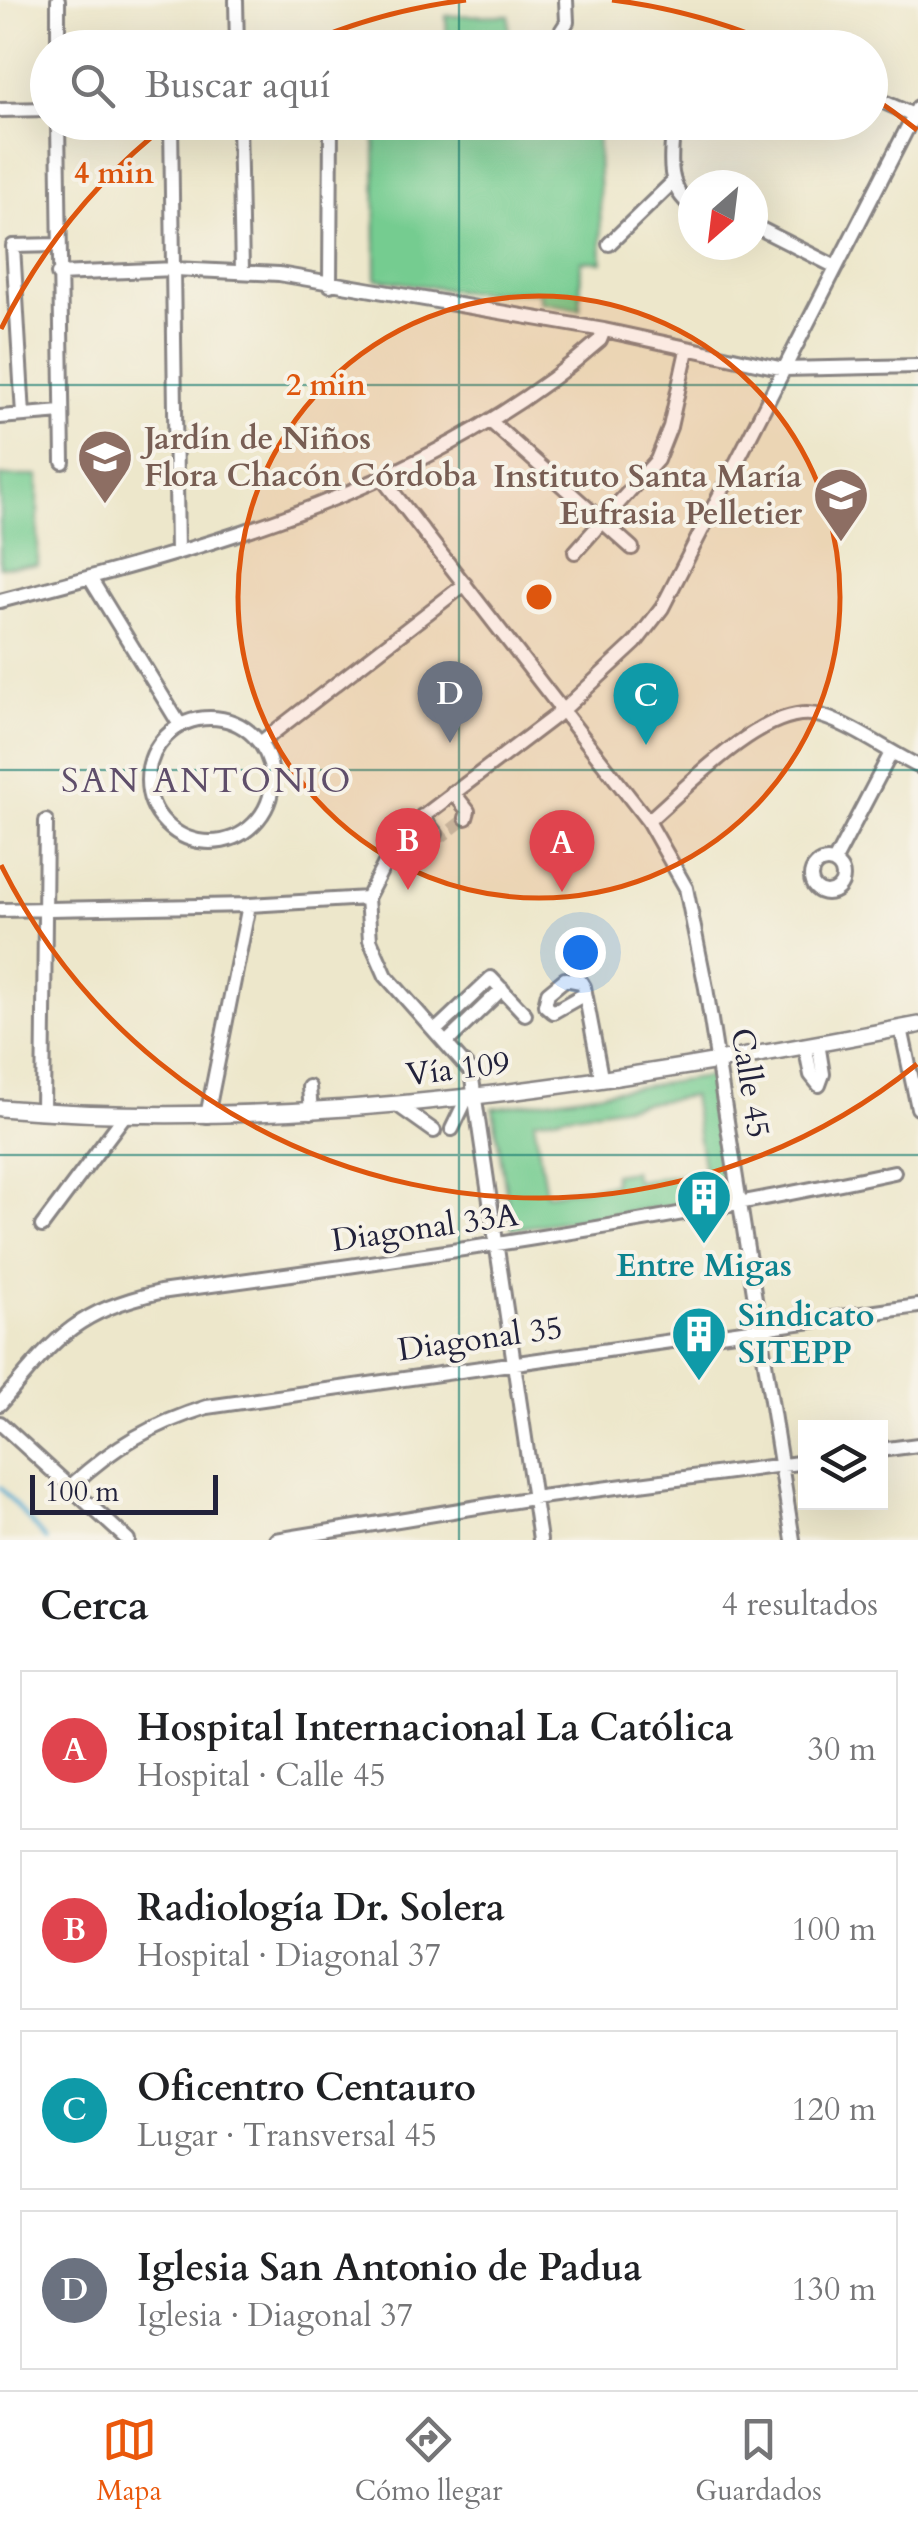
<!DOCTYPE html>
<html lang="es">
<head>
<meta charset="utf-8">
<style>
  body { margin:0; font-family:Cardo,serif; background:#f6f6f6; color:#202124 }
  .controls { position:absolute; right:30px; bottom:30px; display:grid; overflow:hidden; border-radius:0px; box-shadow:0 10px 40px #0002 }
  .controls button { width:90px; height:90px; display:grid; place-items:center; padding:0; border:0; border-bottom:2px solid #e0e0e0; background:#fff; color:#202124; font:50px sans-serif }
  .compass { position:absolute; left:678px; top:170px; width:90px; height:90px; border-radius:50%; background:#fff; box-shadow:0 10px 40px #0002; rotate:208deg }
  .scale { position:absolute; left:30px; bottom:25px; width:188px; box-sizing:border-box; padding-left:10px; border:5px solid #22223b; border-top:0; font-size:28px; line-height:35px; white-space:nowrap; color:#22223b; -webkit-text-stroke:8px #f7f3e8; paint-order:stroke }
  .you { position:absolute; left:580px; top:952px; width:35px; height:35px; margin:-25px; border:8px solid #fff; border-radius:50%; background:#1a73e8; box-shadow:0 0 0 15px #1a73e833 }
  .badge { display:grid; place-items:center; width:65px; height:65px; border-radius:50%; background:#ea580c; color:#fff; font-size:32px; font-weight:700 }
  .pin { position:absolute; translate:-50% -82px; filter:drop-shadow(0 2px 5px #0008) }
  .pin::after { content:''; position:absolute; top:52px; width:35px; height:30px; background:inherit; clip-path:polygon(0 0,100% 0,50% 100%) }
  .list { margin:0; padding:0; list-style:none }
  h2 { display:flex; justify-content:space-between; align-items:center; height:130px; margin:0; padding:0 40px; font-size:42px }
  h2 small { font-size:32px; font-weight:400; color:#757577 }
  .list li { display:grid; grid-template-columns:65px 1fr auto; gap:30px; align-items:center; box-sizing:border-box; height:160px; margin:0 20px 20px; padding:0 20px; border:2px solid #e0e0e0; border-radius:0px }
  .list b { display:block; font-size:38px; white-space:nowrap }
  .list p { margin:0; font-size:32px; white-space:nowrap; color:#757577 }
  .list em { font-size:32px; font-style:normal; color:#757577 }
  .icon { flex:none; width:55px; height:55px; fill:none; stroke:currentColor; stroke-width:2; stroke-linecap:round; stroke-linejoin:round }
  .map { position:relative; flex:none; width:918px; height:1540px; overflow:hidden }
  .search { position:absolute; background:#fff; box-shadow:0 10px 40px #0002; left:30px; right:30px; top:30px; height:110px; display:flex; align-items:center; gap:25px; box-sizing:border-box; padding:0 35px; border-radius:55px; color:#757577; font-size:38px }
  .sheet { height:850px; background:#fff }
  nav { display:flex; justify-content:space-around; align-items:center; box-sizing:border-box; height:140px; border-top:2px solid #e0e0e0; background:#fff; font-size:28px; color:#757577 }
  nav a { display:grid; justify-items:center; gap:5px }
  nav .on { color:#ea580c }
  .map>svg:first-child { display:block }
  .green { fill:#75cc90; stroke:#4c7766; stroke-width:2.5; fill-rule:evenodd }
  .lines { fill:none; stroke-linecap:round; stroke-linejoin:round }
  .stream { stroke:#53aad0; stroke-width:4 }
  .minor-tunnel { stroke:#c4c0ae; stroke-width:12; stroke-dasharray:12 6; stroke-linecap:butt }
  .minor-casing { stroke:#888483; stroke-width:18 }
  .major-casing { stroke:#888483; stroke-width:20 }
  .minor { stroke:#fff; stroke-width:12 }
  .major { stroke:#fff; stroke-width:15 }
  .grid { fill:none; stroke:#0f766e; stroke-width:2.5; stroke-opacity:0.55 }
  .ring { fill:none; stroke:#de560e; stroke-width:5 }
  .labels { text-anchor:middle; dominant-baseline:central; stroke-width:8; stroke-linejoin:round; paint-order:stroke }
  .education-label { font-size:32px; font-weight:bold; fill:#785e54; stroke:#f7f3e8; text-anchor:start }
  .street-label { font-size:32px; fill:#22223b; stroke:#f7f3e8 }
  .culture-label { font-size:32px; font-weight:bold; fill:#0d838f; stroke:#f7f3e8 }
  .neighbourhood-label { font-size:35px; letter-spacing:2.5px; fill:#5f4e6a; stroke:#f7f3e8 }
  .centre { fill:#de560e; stroke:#f7f3e8; stroke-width:5 }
  .ring-label { font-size:30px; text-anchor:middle; font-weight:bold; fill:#de560e; stroke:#f7f3e8; stroke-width:8; stroke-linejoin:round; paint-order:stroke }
</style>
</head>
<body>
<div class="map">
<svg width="918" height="1540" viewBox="0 0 918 1540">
  <rect width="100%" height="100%" fill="#f7f3e8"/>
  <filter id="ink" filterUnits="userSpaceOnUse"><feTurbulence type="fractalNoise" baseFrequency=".01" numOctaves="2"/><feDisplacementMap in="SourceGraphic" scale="20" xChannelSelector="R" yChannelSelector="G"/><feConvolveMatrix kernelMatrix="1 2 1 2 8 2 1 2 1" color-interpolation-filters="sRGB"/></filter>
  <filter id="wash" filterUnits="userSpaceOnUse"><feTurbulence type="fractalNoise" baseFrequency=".0048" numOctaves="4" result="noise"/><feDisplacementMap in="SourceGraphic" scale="40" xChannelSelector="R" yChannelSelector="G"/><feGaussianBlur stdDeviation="2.25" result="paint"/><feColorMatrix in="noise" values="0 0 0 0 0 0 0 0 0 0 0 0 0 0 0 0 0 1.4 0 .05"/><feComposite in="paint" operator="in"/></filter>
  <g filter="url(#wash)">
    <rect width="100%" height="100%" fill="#ede7cb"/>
    <path class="green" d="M509,15v24l-14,8h-48l-1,-31z
      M375,123h222l5,139 -21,-1 -1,48 -40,-7v-10h-74l-90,-13z
      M0,476h38v89l-38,2z
      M714,1076l18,121 -220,32 -19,-121zM692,1096l12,75 -69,10 -2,-10 -20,3 1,10 -68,10 -12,-74z"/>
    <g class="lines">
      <path class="stream" d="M0,1487l46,53"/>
    </g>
  </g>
  <g filter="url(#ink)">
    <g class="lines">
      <path class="minor-tunnel" d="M436,834l7,2 23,-18"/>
      <g class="minor-casing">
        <path id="minor" d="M58,0v48
          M236,0l1,48
          M558,36l9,-14 -1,-22
          M870,96l48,21
          M0,110l48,-1
          M58,122l5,340
          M171,122l6,431
          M239,122l3,149
          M674,122c-3,32 -10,65 19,85
          M753,225l81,41
          M609,244l64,-62
          M58,274l117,-5 104,5 325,56 180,39 134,-3
          M330,285l1,-163
          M23,415l-10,-169 45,-1
          M0,417l62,-5
          M490,421l142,127
          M382,478l266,343
          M575,552l82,-92 13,-33 17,-77
          M90,578l90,147
          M0,601c212,-55 432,-113 600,-261l4,-10
          M148 780a62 62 0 1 1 124 0a62 62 0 1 1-124 0Z
          M260,743l205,-159
          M453,792l15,19 -2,7
          M422,816l14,18
          M811 877a16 16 0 1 1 32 0a16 16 0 1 1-32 0Z
          M834,862l57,-109
          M0,910l249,-5 118,-7
          M585,994l-32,18 -8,-7 3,-12 17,-14 16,3 3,5 17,90
          M901,1028l17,80
          M436,1030l55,-52 34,36
          M447,1042l55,-53
          M818,1043l5,31 -4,11
          M805,1045l6,30 8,10
          M309,1087l2,25
          M396,1104l38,27
          M43,1112l3,-291
          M207,1116l42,-211
          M452,1129l15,-31
          M42,1226l83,-111
          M0,1404c55,-65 73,-92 160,-112 246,-33 491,-68 734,-120
          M0,1423l128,117
          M880,1450l38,-5
          M72,1485c42,-39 81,-61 135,-78l711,-101
          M276,1540l257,-42 273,-36
          M540,1540l-69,-468 -85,-96 -16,-36 -3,-42 33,-64 162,-123 73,-68 27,-35 256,-501
          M793,1540l-87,-552 -20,-100 -38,-67c39,-33 120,-122 173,-105 33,10 66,35 97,50"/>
      </g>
      <g class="major-casing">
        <path id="major" d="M0,1108c308,26 616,-26 918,-83"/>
      </g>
      <use href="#minor" class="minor"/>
      <use href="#major" class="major"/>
    </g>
  </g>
  <path class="grid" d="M459,0v48M459,122v1418M0,385h918M0,770h918M0,1155h918"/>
  <circle cx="539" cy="597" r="301" fill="#de560e" fill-opacity=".12"/>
  <g class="ring">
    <circle cx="539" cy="597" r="301"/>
    <path d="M917 1064A601 601 0 0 1 1 865M1 329A601 601 0 0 1 169 123M299 46A601 601 0 0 1 466 0M612 0A601 601 0 0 1 779 46M871 96A601 601 0 0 1 917 130"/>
  </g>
  <defs>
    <g id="school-pin" transform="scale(2.875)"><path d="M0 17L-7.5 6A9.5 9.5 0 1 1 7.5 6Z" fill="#8d6e63" stroke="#f7f3e8"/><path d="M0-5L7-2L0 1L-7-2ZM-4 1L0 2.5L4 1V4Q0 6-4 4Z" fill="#fff"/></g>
    <g id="university-pin" transform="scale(2.875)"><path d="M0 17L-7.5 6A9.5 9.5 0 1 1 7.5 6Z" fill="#8d6e63" stroke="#f7f3e8"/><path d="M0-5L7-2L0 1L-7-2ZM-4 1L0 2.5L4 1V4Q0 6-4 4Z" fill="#fff"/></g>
    <g id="building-pin" transform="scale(2.875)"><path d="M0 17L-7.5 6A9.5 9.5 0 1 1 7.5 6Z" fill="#0f9aa8" stroke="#f7f3e8"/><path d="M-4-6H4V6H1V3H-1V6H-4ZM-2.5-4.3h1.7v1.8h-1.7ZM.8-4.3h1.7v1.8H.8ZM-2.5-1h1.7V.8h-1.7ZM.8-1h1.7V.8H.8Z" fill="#fff"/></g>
  </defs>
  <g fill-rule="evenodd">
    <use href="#school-pin" x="105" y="457"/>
    <use href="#university-pin" x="841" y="495"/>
    <use href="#building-pin" x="704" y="1197"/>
    <use href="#building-pin" x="699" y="1334"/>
  </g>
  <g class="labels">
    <g class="education-label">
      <text x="144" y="439">Jardín de Niños<tspan x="144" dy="37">Flora Chacón Córdoba</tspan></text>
      <text x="802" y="477" text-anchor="end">Instituto Santa María<tspan x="802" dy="37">Eufrasia Pelletier</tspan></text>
    </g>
    <g class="street-label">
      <text transform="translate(458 1069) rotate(-7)">Vía 109</text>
      <text transform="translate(750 1083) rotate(81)">Calle 45</text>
      <text transform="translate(425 1228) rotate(-8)">Diagonal 33A</text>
      <text transform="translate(480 1339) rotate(-8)">Diagonal 35</text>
    </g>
    <g class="culture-label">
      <text x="704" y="1266">Entre Migas</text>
      <text x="738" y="1316" text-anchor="start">Sindicato<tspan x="738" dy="37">SITEPP</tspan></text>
    </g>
    <g class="neighbourhood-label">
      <text x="207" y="781">SAN ANTONIO</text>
    </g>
  </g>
  <circle cx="539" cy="597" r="15" class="centre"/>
  <g class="ring-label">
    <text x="114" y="183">4 min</text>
    <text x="326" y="395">2 min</text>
  </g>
</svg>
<div class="controls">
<button><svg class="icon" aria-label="layers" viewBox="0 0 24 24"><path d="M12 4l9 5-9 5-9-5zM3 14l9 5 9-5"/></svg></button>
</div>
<svg class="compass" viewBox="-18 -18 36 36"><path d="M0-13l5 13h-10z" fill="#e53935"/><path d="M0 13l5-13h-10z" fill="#757577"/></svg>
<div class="scale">100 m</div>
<div class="you"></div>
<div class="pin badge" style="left:562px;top:892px;background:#e0444e">A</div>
<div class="pin badge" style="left:408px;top:890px;background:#e0444e">B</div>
<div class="pin badge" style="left:646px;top:745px;background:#0f9aa8">C</div>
<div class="pin badge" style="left:450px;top:743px;background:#6b7280">D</div>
<div class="search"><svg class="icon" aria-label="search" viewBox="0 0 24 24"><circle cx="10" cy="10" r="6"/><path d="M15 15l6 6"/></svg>Buscar aquí</div>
</div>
<section class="sheet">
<h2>Cerca<small>4 resultados</small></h2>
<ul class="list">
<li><span class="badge" style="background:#e0444e">A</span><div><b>Hospital Internacional La Católica</b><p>Hospital · Calle 45</p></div><em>30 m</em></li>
<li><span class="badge" style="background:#e0444e">B</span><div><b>Radiología Dr. Solera</b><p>Hospital · Diagonal 37</p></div><em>100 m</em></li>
<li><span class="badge" style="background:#0f9aa8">C</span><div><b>Oficentro Centauro</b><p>Lugar · Transversal 45</p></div><em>120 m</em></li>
<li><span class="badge" style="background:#6b7280">D</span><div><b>Iglesia San Antonio de Padua</b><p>Iglesia · Diagonal 37</p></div><em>130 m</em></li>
</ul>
</section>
<nav>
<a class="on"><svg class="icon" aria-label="map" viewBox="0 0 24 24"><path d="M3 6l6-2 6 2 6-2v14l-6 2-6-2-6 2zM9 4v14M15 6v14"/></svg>Mapa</a>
<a><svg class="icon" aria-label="directions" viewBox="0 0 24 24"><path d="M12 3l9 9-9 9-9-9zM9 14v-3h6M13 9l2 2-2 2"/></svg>Cómo llegar</a>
<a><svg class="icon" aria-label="saved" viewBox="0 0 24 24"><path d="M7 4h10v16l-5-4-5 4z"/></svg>Guardados</a>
</nav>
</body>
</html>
